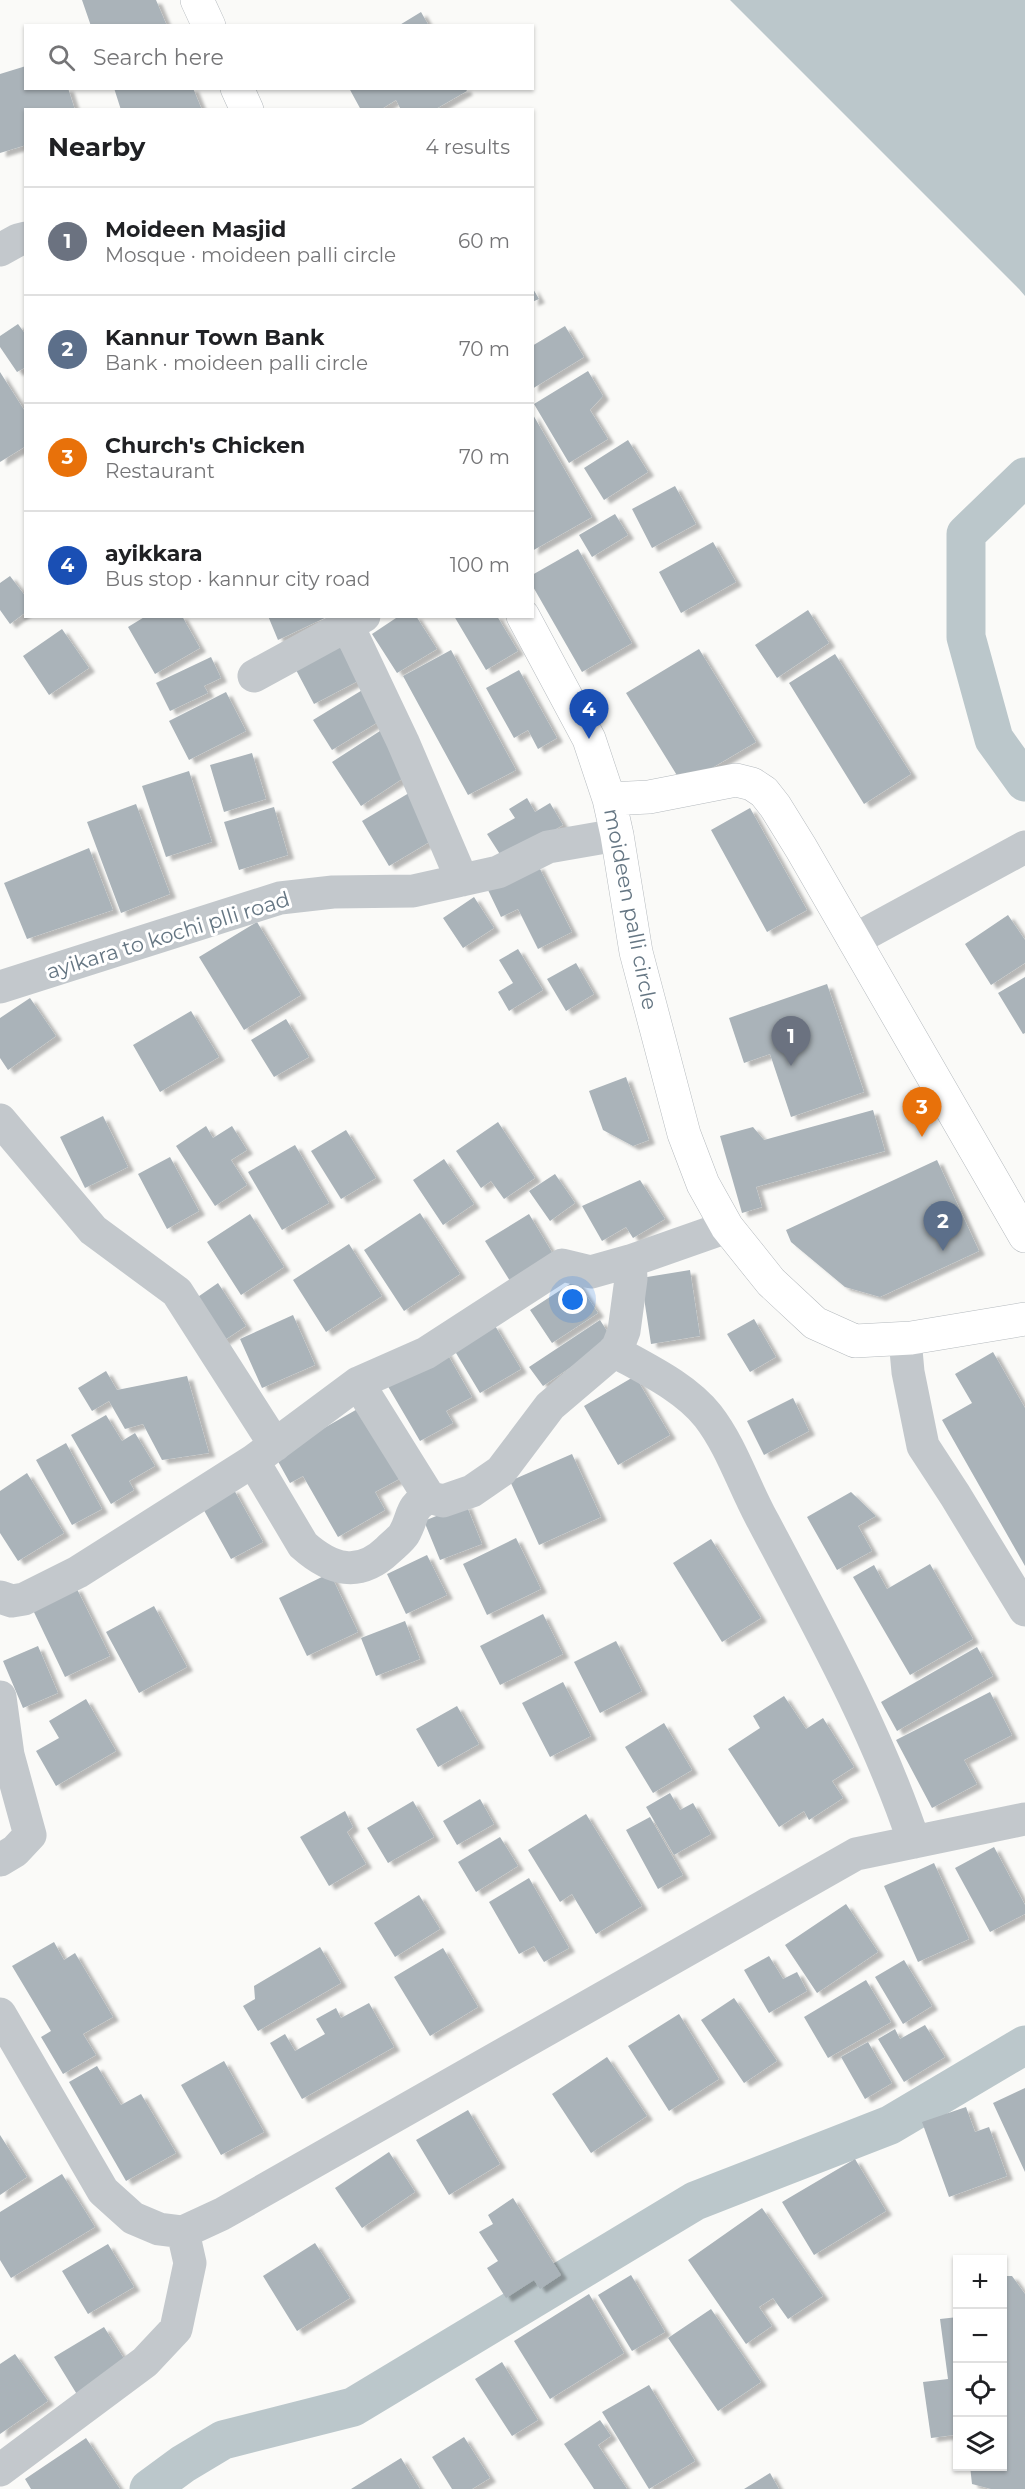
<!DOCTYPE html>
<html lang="en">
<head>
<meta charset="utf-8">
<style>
  body { margin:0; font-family:Montserrat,sans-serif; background:#f6f6f6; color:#202124 }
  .controls { position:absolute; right:18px; bottom:18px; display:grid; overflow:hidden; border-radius:0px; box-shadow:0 2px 4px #0004 }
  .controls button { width:54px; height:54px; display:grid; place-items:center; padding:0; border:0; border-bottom:2px solid #e0e0e0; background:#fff; color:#202124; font:30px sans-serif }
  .you { position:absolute; left:573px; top:1300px; width:21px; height:21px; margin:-15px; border:4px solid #fff; border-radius:50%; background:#1a73e8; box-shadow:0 0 0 9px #1a73e833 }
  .badge { display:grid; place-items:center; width:39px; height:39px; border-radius:50%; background:#0b8043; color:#fff; font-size:20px; font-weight:700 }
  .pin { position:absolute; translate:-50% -50px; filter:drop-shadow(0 2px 3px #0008) }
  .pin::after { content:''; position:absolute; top:32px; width:21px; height:18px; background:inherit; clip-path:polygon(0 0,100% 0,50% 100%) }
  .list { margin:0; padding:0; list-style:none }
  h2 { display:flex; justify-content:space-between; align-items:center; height:78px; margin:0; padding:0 24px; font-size:26px }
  h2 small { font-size:20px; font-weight:400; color:#757577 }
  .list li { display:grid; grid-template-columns:39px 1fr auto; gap:18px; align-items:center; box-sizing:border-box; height:108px; padding:0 24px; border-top:2px solid #e0e0e0 }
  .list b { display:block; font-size:22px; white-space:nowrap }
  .list p { margin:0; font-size:20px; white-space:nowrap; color:#757577 }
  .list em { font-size:20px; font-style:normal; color:#757577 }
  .icon { flex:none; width:33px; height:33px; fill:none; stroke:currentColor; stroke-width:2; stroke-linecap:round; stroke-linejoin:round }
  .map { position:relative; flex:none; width:1025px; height:2489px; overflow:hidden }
  .search { position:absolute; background:#fff; box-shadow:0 2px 4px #0004; left:24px; top:24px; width:510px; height:66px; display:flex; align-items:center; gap:15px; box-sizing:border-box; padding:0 21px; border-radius:0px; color:#757577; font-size:22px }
  .panel { position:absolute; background:#fff; box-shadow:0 2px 4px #0004; left:24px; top:108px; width:510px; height:510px; border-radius:0px }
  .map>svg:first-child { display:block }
  .water { fill:#bbc7cb }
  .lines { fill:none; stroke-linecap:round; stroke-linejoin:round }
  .canal { stroke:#bbc7cb; stroke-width:39 }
  .building { fill:#aab3b9; filter:url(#shadow) }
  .major-casing { stroke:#b5babe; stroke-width:34 }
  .minor { stroke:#c3c8cc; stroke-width:33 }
  .major { stroke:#fff; stroke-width:33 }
  .labels { text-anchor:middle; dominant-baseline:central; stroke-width:6; stroke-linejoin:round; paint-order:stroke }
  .street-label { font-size:21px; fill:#657683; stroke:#fff }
</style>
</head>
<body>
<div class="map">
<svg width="1025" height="2489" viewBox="0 0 1025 2489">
  <defs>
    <filter id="shadow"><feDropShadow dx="6" dy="4" stdDeviation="1.5" flood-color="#0004"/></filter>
  </defs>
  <rect width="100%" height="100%" fill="#fafaf8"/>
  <path class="water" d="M730,0h295v296l-6,-7z"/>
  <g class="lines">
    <path class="canal" d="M1025,477l-59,57v103l28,102 31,43
      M149,2489l34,-25 40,-24 130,-33 342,-206 195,-76 135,-80"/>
  </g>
  <path class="building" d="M82,0h74l11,26h-76z
    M421,12l8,14h-31z
    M26,66v22h42l7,22h-49v35l-26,8v-79z
    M114,88h79l9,22h-81z
    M349,88h116l2,3 -33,19h-33l-5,-10 -16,10h-19z
    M532,287l7,12 -7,3z
    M18,324l8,11v32l-9,5 -17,-25v-11z
    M565,326l19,31 -52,32v-43z
    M588,371l15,25 -13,14 18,29 -39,24 -35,-59z
    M0,372l26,41v33l-26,16z
    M532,413l60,104 -60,34z
    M628,440l20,32 -44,28 -20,-32z
    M675,486l21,38 -44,24 -20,-39z
    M615,514l13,21 -36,22 -13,-22z
    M713,542l23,40 -55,31 -22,-41z
    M578,549l54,94 -50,29 -50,-87v-10z
    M10,576l16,21v15l-16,12 -10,-14v-27z
    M808,610l21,33 -52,35 -22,-33z
    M146,616h36l18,32 -45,26 -27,-47z
    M268,616h61l-51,24z
    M399,616h17l21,33 -40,24 -25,-39z
    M454,616h43l21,35 -32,19z
    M62,629l27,39 -40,27 -26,-39z
    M339,645l19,36 -44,23 -19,-36z
    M699,649l57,93 -73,43 -57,-92z
    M451,650l65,120 -48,25 -65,-119z
    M835,654l76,120 -47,30 -75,-121z
    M211,657l10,21 -17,8 4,7 -38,18 -14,-28z
    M519,670l38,68 -19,11 -10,-19 -14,8 -28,-50z
    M364,689l19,30 -51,31 -19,-30z
    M226,692l20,39 -57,29 -20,-39z
    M383,729l28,44 -50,33 -29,-44z
    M252,753l14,46 -42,13 -14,-47z
    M189,771l23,71 -46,15 -24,-71z
    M409,793l27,45 -47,28 -27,-45z
    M527,798l8,14 15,-9 13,22 -60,34 -16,-25 28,-16 -6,-9z
    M136,804l34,90 -49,19 -34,-91z
    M274,807l14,48 -49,15 -15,-48z
    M750,808l57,102 -40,22 -56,-102z
    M89,848l24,62 -86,29 -23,-56z
    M538,865l34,67 -34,17 -20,-40 -17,8 -13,-27z
    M474,897l20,31 -31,20 -20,-30z
    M1008,915l17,25v23l-34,22 -26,-41z
    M257,922l44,73 -57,35 -45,-73z
    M518,949l25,41 -34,21 -11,-19 15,-9 -14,-23z
    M576,963l18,31 -28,17 -19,-32z
    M1025,977v56l-2,1 -25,-41z
    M827,984l37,108 -73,25 -21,-63 -26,9 -15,-45z
    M30,998l26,38 -48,34 -8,-12v-40z
    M191,1011l28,46 -59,35 -27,-47z
    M286,1019l23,38 -35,20 -23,-37z
    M626,1077l23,63 -16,6 -30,-16 -14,-39z
    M873,1110l12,41 -129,36 6,20 -20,6 -22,-77 33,-9 11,13z
    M103,1116l25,51 -43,21 -25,-51z
    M498,1122l37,56 -31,21 -13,-18 -10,7 -25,-37z
    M206,1126l7,12 19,-12 15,24 -16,10 16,25 -32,21 -39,-60z
    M346,1130l30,48 -35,21 -30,-48z
    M295,1145l34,58 -47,27 -34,-58z
    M170,1157l29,54 -32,18 -29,-55z
    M444,1159l30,45 -31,21 -30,-45z
    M937,1160l42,91 -99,46 -35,-10 -54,-45 -5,-12z
    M555,1174l20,29 -25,18 -21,-30z
    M640,1180l25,39 -32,19 -7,-11 -24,14 -20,-35z
    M420,1213l40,61 -56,37 -40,-61z
    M250,1214l34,53 -43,28 -34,-53z
    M529,1214l24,40 -43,27 -25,-40z
    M349,1244l33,52 -56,36 -33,-52z
    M690,1270l10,66 -49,8 -10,-66z
    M576,1280l22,33 -46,30 -22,-33z
    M218,1283l28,43 -29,19 -28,-42z
    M293,1315l22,50 -53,23 -22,-49z
    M754,1319l22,38 -26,15 -23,-38z
    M600,1320l12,19 -69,47 -14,-19z
    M494,1324l27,45 -41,24 -27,-45z
    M445,1350l27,47 -26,14 7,12 -33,18 -34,-58z
    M993,1352l32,56v158l-83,-146 30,-17 -17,-29z
    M106,1371l11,19 70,-14 22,77 -47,7 -19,-36 -18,5 -16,-28 -17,10 -14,-23z
    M635,1376l35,59 -52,30 -34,-59z
    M793,1398l16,33 -45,24 -17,-34z
    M361,1407l40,71 -26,14 10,18 -47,27 -35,-61 -13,7 -15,-27z
    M106,1415l16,26 13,-8 20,33 -26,15 5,9 -23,14 -40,-69z
    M66,1443l36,66 -30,16 -36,-65z
    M572,1454l29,63 -62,28 -29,-64z
    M27,1473l37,60 -46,28 -18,-28v-42z
    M233,1488l30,54 -32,17 -30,-54z
    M851,1492l25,24 -18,10 14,25 -35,19 -30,-53z
    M466,1504l16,40 -42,16 -16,-39z
    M516,1538l25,51 -54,26 -24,-51z
    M711,1539l50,79 -39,24 -49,-79z
    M427,1555l20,40 -41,19 -19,-40z
    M930,1564l43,75 -63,36 -57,-98 21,-12 13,24z
    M330,1573l28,59 -51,24 -28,-58z
    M76,1587l34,69 -45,21 -33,-69z
    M154,1606l33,61 -48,26 -33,-61z
    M543,1614l20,40 -63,31 -20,-39z
    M405,1621l15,38 -44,17 -15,-38z
    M616,1641l26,50 -42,22 -26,-51z
    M38,1646l20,47 -35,15 -20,-47z
    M977,1647l16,29 -96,55 -16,-29z
    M563,1682l28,54 -41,21 -28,-54z
    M990,1692l22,43 -48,25 13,24 -45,24 -36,-68z
    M784,1696l22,33 17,-11 31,49 -22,14 11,17 -34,22 -5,-9 -25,16 -51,-78 32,-21 -7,-12z
    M86,1699l30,52 -60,35 -20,-35 23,-13 -10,-17z
    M457,1706l22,38 -41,23 -22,-38z
    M664,1723l28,47 -39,23 -28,-46z
    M670,1793l10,17 13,-7 18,31 -37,21 -28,-48z
    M480,1799l14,25 -37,21 -14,-24z
    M413,1801l21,36 -46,26 -21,-35z
    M345,1811l8,16 -6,5 19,32 -37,22 -29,-49z
    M586,1814l56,92 -46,28 -24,-40 -12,8 -32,-52z
    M650,1817l33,58 -25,14 -32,-59z
    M500,1837l18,29 -42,26 -18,-30z
    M994,1847l31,58v9l-35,18 -35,-64z
    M934,1863l35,76 -51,23 -34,-76z
    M529,1878l40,70 -25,14 -10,-16 -15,8 -30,-52z
    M419,1895l21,34 -45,28 -21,-34z
    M846,1904l32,48 -61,41 -32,-48z
    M54,1942l10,18 11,-7 38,64 -30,17 13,21 -33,19 -22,-37 10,-6 -39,-65z
    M320,1947l21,36 -83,48 -15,-25 12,-7 -1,-13z
    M443,1948l35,59 -48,29 -36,-59z
    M769,1956l14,23 14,-7 10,19 -38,22 -25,-43z
    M904,1960l28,46 -29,18 -28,-47z
    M866,1980l25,42 -63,36 -24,-41z
    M734,1998l43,63 -33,22 -43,-63z
    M369,2003l25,44 -92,52 -32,-56 15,-9 10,17 30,-17 -9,-15 20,-11 5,10z
    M679,2014l40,65 -50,32 -41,-65z
    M925,2025l20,32 -41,25 -26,-43 17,-10 5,10z
    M868,2042l24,41 -27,16 -24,-42z
    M607,2057l40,59 -56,37 -39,-59z
    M224,2061l40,71 -43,23 -40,-70z
    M97,2066l24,39 20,-11 35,59 -50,28 -57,-99z
    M1025,2088v84l-32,-69z
    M966,2107l9,25 14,-5 18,49 -58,21 -27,-75z
    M468,2110l32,54 -51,31 -33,-55z
    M0,2135l27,42 -27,18z
    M389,2152l26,40 -53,36 -27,-40z
    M855,2159l31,52 -72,44 -32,-53z
    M62,2174l33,53 -84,51 -11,-18v-48z
    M513,2198l48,77 -21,14 -6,-9 -28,18 -19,-30 11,-7 -19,-29 14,-8 -5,-9z
    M762,2208l61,88 -35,23 -15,-21 -14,9 13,19 -26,18 -58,-84z
    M315,2243l35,55 -53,33 -34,-55z
    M108,2244l26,43 -46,27 -26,-43z
    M631,2275l34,57 -33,19 -34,-56z
    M1002,2276h10l13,18v195h-34l-19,-5 -2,-18h32z
    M589,2294l35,59 -74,46 -36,-58z
    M711,2309l50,73 -43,29 -50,-73z
    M958,2317v135h-2l-2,-17 -23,3 -8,-56 25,-3 -8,-60z
    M104,2327l24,38 -50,31 -24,-39z
    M15,2354l33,47 -48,33v-70z
    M502,2362l36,58 -26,16 -37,-57z
    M649,2385l46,76 -46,28 -47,-77z
    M600,2420l11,16 -13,9 29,44h-33l-30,-45z
    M464,2437l26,41 -18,11h-20l-20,-32z
    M86,2438l34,51h-89l-6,-10z
    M401,2458l19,31h-69z
    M770,2473l9,16h-35z"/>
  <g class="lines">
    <g class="major-casing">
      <path id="major" d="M197,0l12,26
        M237,88l10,22
        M523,616l66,123 20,60 8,36 19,117 48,182 19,50 24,43 44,55 44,41 40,18 56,-3 114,-19
        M609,799l40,-2 87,-17 16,4 12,8 11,14 26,42 224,388"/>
    </g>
    <path class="minor" d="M0,250l18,-10 8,-2
      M348,626l55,116 59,138
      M254,676l110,-60
      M854,940l171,-93
      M0,987l280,-89 53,-6 80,-1 85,-19 50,-25 69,-12
      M0,1120l93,110 84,62 98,153
      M905,1339l3,33 15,74 32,49 70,115
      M614,1351c32,18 71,36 94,65 24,31 36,71 55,105 55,104 113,208 151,321
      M358,1383l71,114
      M253,1461l50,84c28,25 56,33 85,5 5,-5 13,-11 16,-16 10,-17 5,-27 25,-37l14,4 29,-10 29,-20 49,-65 67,-57 7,-18 7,-52 -1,-18
      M0,1597l12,4 12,-2 54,-27 175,-111 105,-78 68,-30 136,-88 29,7 39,-11 97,-34
      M0,1697l8,58 22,80 -15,16 -15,9
      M0,2014l103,177 30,27 26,11 24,3 39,-18 634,-360 169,-35
      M0,2470l145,-108 31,-33 14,-66 -7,-31"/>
    <use href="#major" class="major"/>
  </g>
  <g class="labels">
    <g class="street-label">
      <text transform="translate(631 909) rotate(79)">moideen palli circle</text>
      <text transform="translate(168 935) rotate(-17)">ayikara to kochi plli road</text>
    </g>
  </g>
</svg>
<div class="controls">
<button>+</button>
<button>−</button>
<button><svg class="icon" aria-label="locate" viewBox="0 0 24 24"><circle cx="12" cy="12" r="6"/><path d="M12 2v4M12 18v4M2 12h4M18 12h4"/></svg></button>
<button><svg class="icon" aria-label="layers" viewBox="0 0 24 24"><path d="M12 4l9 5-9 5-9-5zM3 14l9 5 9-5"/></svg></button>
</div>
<div class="you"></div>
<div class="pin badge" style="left:791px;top:1066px;background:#6b7280">1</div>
<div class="pin badge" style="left:943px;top:1251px;background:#5c6f8a">2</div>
<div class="pin badge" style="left:922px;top:1137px;background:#e8710a">3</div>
<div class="pin badge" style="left:589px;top:739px;background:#1a4fb4">4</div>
<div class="search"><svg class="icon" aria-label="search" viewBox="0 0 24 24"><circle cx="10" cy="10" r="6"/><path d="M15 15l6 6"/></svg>Search here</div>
<section class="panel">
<h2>Nearby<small>4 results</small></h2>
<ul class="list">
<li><span class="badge" style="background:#6b7280">1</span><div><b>Moideen Masjid</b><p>Mosque · moideen palli circle</p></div><em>60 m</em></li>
<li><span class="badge" style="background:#5c6f8a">2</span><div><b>Kannur Town Bank</b><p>Bank · moideen palli circle</p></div><em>70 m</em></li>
<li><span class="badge" style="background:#e8710a">3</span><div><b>Church's Chicken</b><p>Restaurant</p></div><em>70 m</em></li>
<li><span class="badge" style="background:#1a4fb4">4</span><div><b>ayikkara</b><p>Bus stop · kannur city road</p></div><em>100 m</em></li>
</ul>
</section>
</div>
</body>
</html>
